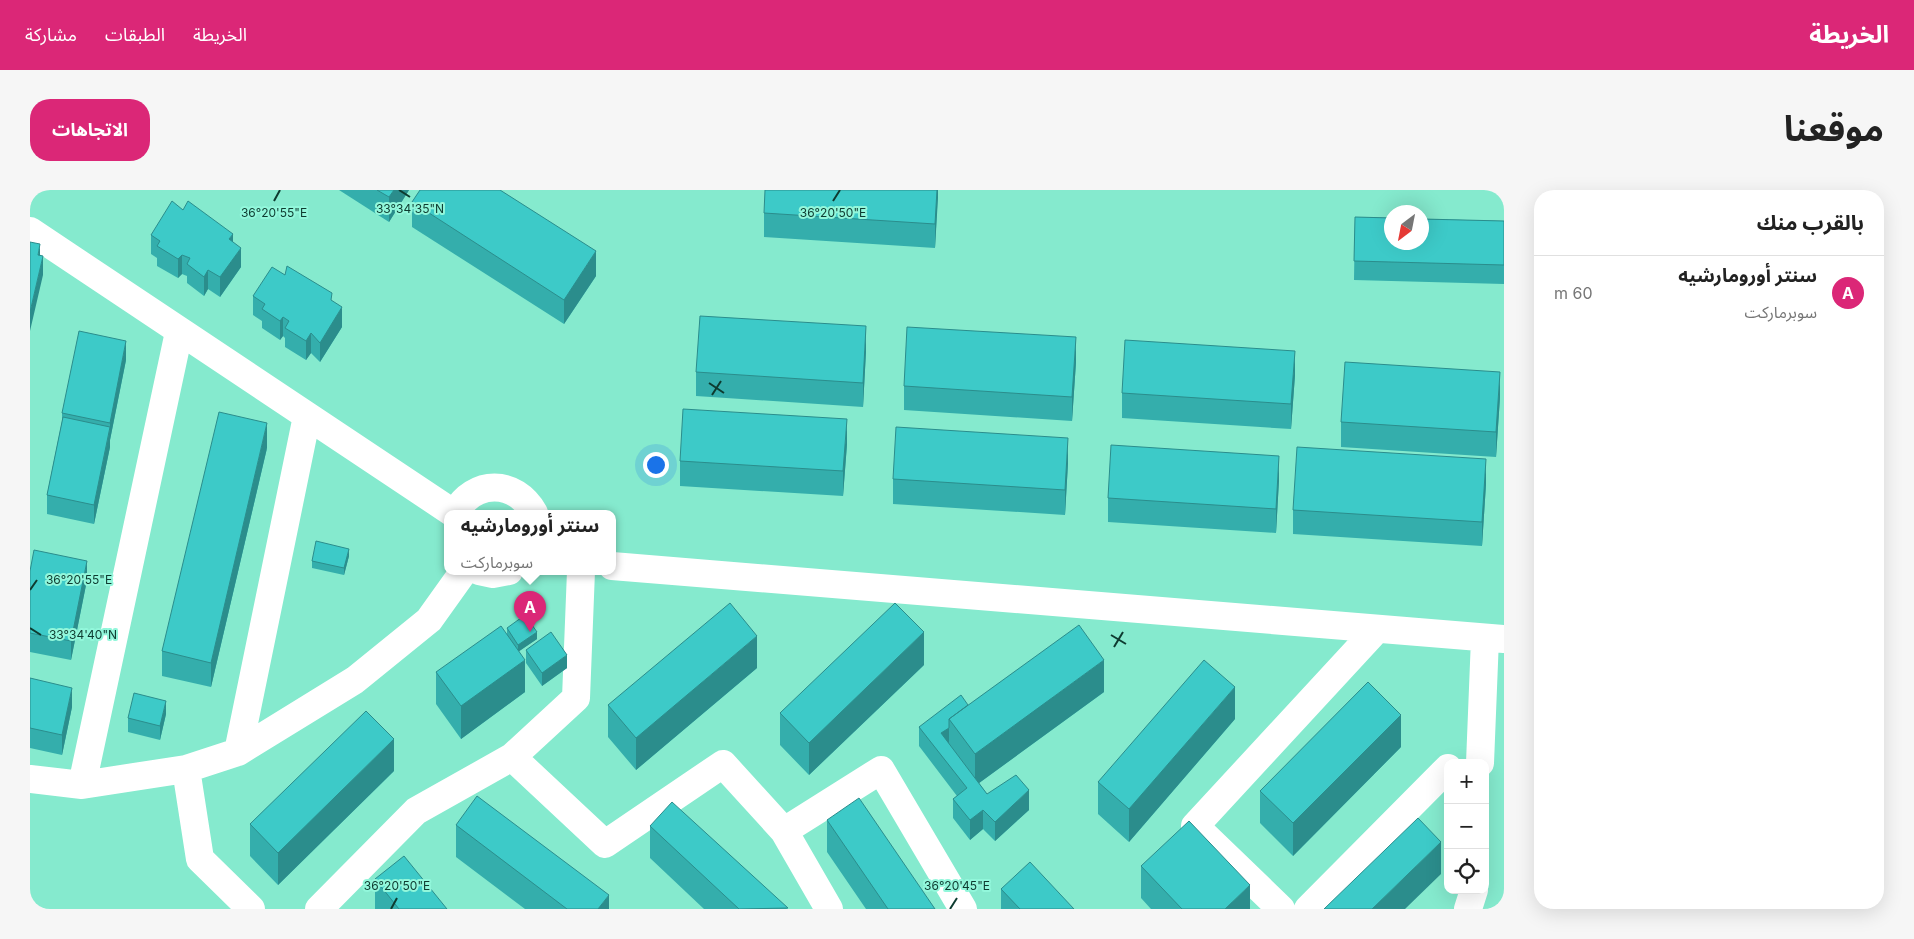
<!DOCTYPE html>
<html lang="ar">
<head>
<meta charset="utf-8">
<style>
  body { margin:0; font-family:Inter,"Noto Sans Arabic",sans-serif; background:#f6f6f6; color:#222; direction:rtl }
  .controls { position:absolute; right:15px; bottom:15px; display:grid; overflow:hidden; border-radius:10px; box-shadow:0 5px 20px #0002 }
  .controls button { width:45px; height:45px; display:grid; place-items:center; padding:0; border:0; border-bottom:1px solid #e0e0e0; background:#fff; color:#222; font:25px sans-serif }
  .compass { position:absolute; left:1354px; top:15px; width:45px; height:45px; border-radius:50%; background:#fff; box-shadow:0 5px 20px #0002; rotate:212deg }
  .you { position:absolute; left:625px; top:274px; width:18px; height:18px; margin:-12px; border:4px solid #fff; border-radius:50%; background:#1a73e8; box-shadow:0 0 0 8px #1a73e833 }
  .badge { display:grid; place-items:center; width:32px; height:32px; border-radius:50%; background:#db2777; color:#fff; font-size:16px; font-weight:700 }
  .pin { position:absolute; translate:-50% -41px; filter:drop-shadow(0 1px 2px #0008) }
  .pin::after { content:''; position:absolute; top:26px; width:18px; height:15px; background:inherit; clip-path:polygon(0 0,100% 0,50% 100%) }
  .popup { position:absolute; left:414px; top:320px; width:172px; height:65px; box-sizing:border-box; display:grid; place-content:center; border-radius:10px; background:#fff; filter:drop-shadow(0 1px 4px #0005); font-size:16px; white-space:nowrap; color:#767676 }
  .popup b { font-size:19px; color:#222 }
  .popup::after { content:''; position:absolute; left:50%; top:100%; margin-left:-10px; border:10px solid transparent; border-top-color:#fff }
  .list { margin:0; padding:0; list-style:none }
  h2 { display:flex; justify-content:space-between; align-items:center; height:65px; margin:0; padding:0 20px; font-size:21px }
  h2 small { font-size:16px; font-weight:400; color:#767676 }
  .list li { display:grid; grid-template-columns:32px 1fr auto; gap:15px; align-items:center; box-sizing:border-box; height:75px; padding:0 20px; border-top:1px solid #e0e0e0 }
  .list b { display:block; font-size:19px; white-space:nowrap }
  .list p { margin:0; font-size:16px; white-space:nowrap; color:#767676 }
  .list em { font-size:16px; font-style:normal; color:#767676 }
  .icon { flex:none; width:28px; height:28px; fill:none; stroke:currentColor; stroke-width:2; stroke-linecap:round; stroke-linejoin:round }
  .map { position:relative; flex:none; width:1474px; height:719px; overflow:hidden; direction:ltr; border-radius:20px }
  header { display:flex; align-items:center; gap:30px; box-sizing:border-box; height:70px; padding:0 25px; background:#db2777; color:#fff }
  header strong { font-size:24px }
  nav { display:flex; gap:28px; margin-inline-start:auto; font-size:18px }
  .intro { display:flex; align-items:center; justify-content:space-between; box-sizing:border-box; height:120px; padding:0 30px }
  h1 { margin:0; font-size:35px }
  .button { padding:12px 22px; border-radius:20px; background:#db2777; color:#fff; font-size:18px; font-weight:700 }
  main { display:flex; gap:30px; padding:0 30px }
  aside { flex:1; background:#fff; border-radius:20px; box-shadow:0 5px 20px #0002 }
  .map>svg:first-child { display:block }
  .lines { fill:none; stroke-linecap:round; stroke-linejoin:round }
  .minor { stroke:#fff; stroke-width:28 }
  .wall { fill:#34aeac }
  .shaded-wall { fill:#2b8d8c }
  .building { fill:#3dcac8; stroke:#2b8d8c }
  .ticks { fill:none; stroke:#0e3b30; stroke-width:2 }
  .ticks-label { font-size:12px; text-anchor:middle; fill:#0e3b30; stroke:#92f7db; stroke-width:4; stroke-linejoin:round; paint-order:stroke }
</style>
</head>
<body>
<header>
<strong>الخريطة</strong>
<nav><a>الخريطة</a><a>الطبقات</a><a>مشاركة</a></nav>
</header>
<div class="intro"><h1>موقعنا</h1><a class="button">الاتجاهات</a></div>
<main>
<aside>
<h2>بالقرب منك<small></small></h2>
<ul class="list">
<li><span class="badge">A</span><div><b>سنتر أورومارشيه</b><p>سوبرماركت</p></div><em>60 m</em></li>
</ul>
</aside>
<div class="map">
<svg width="1474" height="719" viewBox="0 0 1474 719">
  <rect width="100%" height="100%" fill="#85eace"/>
  <g class="lines">
    <path class="minor" d="M0,41l423,282
      M425,323c19,-34 60,-34 79,0
      M582,376l892,73
      M449,381l14,3 16,-3
      M208,562l69,-336
      M482,567l93,87 118,-80 61,67 45,78
      M1450,573l5,-125
      M156,579l14,90 51,50
      M0,589l52,6 104,-16 52,-17 117,-72 74,-60 35,-49
      M52,595l97,-453
      M754,641l97,-61 82,139
      M289,719l97,-98 96,-54 64,-59 5,-127
      M1251,719l-86,-83 182,-197
      M1278,719l140,-141
      M1438,719l6,-19"/>
  </g>
  <path class="wall" d="M309,0h70l-20,32z
    M908,0l-3,58 -171,-11v-24z
    M382,12l184,74 -32,48 -152,-97z
    M153,20l50,32 8,25 -21,30 -12,-8 -4,7 -17,-13v-7l-5,-2 -4,4 -21,-12v-8l-6,-4v-19z
    M1325,27l149,4v63l-150,-4z
    M255,85l47,26 10,26 -22,35 -9,-9 -5,7 -21,-13v-9l-2,-2 -3,4 -18,-12v-7l-9,-6v-19z
    M836,161l-3,56 -167,-11v-24z
    M96,170l-16,80v7l-16,77 -47,-10v-19l15,-74v-8z
    M1046,172l-4,59 -168,-11v-24z
    M1265,185l-4,54 -169,-11v-25z
    M1470,207l-4,60 -155,-10v-25z
    M817,254l-4,52 -163,-10v-25z
    M237,258l-56,239 -49,-11v-25z
    M1038,273l-3,52 -172,-11v-25z
    M1249,290l-3,53 -168,-11v-24z
    M1456,294l-4,62 -189,-12v-24z
    M319,366l-5,19 -32,-7v-7z
    M0,381l57,9 -16,80 -41,-8z
    M477,438l30,11 -18,12 6,41 -64,47 -25,-35v-32l71,-38z
    M496,460l41,18 -25,18 -16,-23z
    M894,475l-115,110 -29,-30v-32z
    M727,478l-121,102 -28,-33v-32z
    M0,488l42,29 -10,48 -32,-7z
    M1074,502l-125,91 8,11 42,16 -34,31 -12,-12 -13,11 -17,-22v-19l4,-3 -38,-50v-19l49,-22z
    M136,524l-6,26 -32,-8v-14z
    M1205,529l-106,123 -31,-28v-32z
    M1371,557l-108,109 -33,-33v-32z
    M364,581l-116,114 -28,-29v-32z
    M797,630l108,89h-69l-39,-57z
    M426,635l153,84h-84l-69,-52z
    M620,636l138,83h-84l-54,-51z
    M1111,676l109,43h-99l-10,-11z
    M345,689l72,30h-72z
    M971,699l73,20h-73z"/>
  <path class="shaded-wall" d="M364,0h15l-20,32v-25z
    M907,0h1v8l-3,50v-24z
    M203,44v19l-4,-14z
    M10,54v19l-2,-8z
    M211,58v19l-21,30v-20z
    M566,61v25l-32,48v-24z
    M152,65v19l-4,4v-19z
    M13,66v19l-13,56v-19z
    M178,80v19l-4,7v-19z
    M312,117v20l-22,35v-19z
    M253,127v19l-3,4v-19z
    M836,136v25l-3,56v-24z
    M281,143v20l-5,7v-19z
    M1046,147v25l-4,59v-24z
    M96,151v19l-16,80v7l-16,77v-19l16,-76v-6z
    M1265,161v24l-4,54v-25z
    M1470,182v25l-4,60v-25z
    M817,229v25l-4,52v-25z
    M237,233v25l-56,239v-24z
    M1038,248v25l-3,52v-25z
    M1249,266v24l-3,53v-24z
    M1456,269v25l-4,62v-24z
    M319,359v7l-5,19v-7z
    M57,371v19l-16,80v-19z
    M507,442v7l-19,13v-7z
    M894,442v33l-115,110v-32z
    M727,446v32l-121,102v-32z
    M537,465v13l-25,18v-13z
    M495,470v32l-64,47v-33z
    M1074,470v32l-129,94v-32z
    M1205,497v32l-106,123v-33z
    M42,498v19l-10,48v-20z
    M136,511v13l-6,26v-14z
    M1371,525v32l-108,109v-33z
    M919,538v19l-8,-14z
    M364,549v32l-116,114v-32z
    M999,600v20l-34,31v-19z
    M953,620v19l-13,11v-20z
    M1411,652v32l-36,35h-33z
    M1220,695v24h-25z
    M579,705v14h-11z"/>
  <path class="building" d="M347,0h17l-5,7z
    M390,0h80l96,61 -32,49 -152,-98z
    M735,0h172l-2,34 -171,-11z
    M142,11l11,9 5,-9 45,33 -4,5 12,9 -21,29 -12,-7 -4,7 -17,-13 3,-6 -8,-3 -4,4 -21,-13 3,-5 -9,-6z
    M1325,27l37,1v24h30v-23l82,2v44l-150,-4z
    M0,52l10,2 -2,11 5,1 -13,56z
    M257,76l45,27 -1,7 11,7 -22,36 -9,-10 -5,8 -21,-13 4,-7 -6,-4 -3,4 -18,-12 3,-5 -12,-8 19,-29 13,8z
    M670,126l166,10 -3,57 -167,-11z
    M877,137l169,10 -4,60 -168,-11z
    M49,141l47,10 -16,82 -48,-10z
    M1095,150l170,11 -4,53 -169,-11z
    M1315,172l155,10 -4,60 -155,-10z
    M653,219l164,10 -4,52 -163,-10z
    M189,222l48,11 -56,240 -49,-12z
    M33,227l47,10 -16,78 -47,-10z
    M866,237l172,11 -3,52 -172,-11z
    M1081,255l168,11 -3,53 -168,-11z
    M1267,257l189,12 -4,63 -189,-12z
    M286,351l33,8 -5,19 -32,-7z
    M4,360l53,11 -16,80 -41,-8v-62z
    M700,413l27,33 -121,102 -28,-33z
    M865,413l29,29 -115,111 -29,-30z
    M495,425l12,17 -19,13 -11,-17z
    M1049,435l25,35 -129,94 -26,-35z
    M471,436l24,34 -64,46 -25,-34z
    M521,442l16,23 -25,18 -16,-23z
    M1174,470l31,27 -106,122 -31,-27z
    M0,488l42,10 -10,47 -32,-7z
    M1338,492l33,33 -108,108 -33,-32z
    M104,503l32,8 -6,25 -32,-8z
    M931,505l7,10 -19,14v9l-8,5 46,61 29,-19 13,15 -34,32 -12,-12 -13,10 -17,-21 14,-11 -48,-61z
    M336,521l28,28 -116,114 -28,-29z
    M447,606l132,99 -11,14h-31l-111,-84z
    M829,608l76,111h-47l-61,-89z
    M642,612l116,106 -49,1 -89,-83z
    M1388,628l23,24 -69,67h-48z
    M1159,631l61,64 -25,24h-43l-41,-43z
    M374,666l43,53h-48l-24,-30z
    M1000,672l44,47h-54l-19,-20z"/>
  <path class="ticks" d="M369,0l11,7M244,11l6,-11M803,11l7,-11M679,193l15,10M682,205l9,-14M0,400l7,-10M0,438l11,7M1081,445l15,9M1084,457l9,-15M361,719l6,-11M920,719l7,-11"/>
  <g class="ticks-label">
    <text x="380" y="23">33°34'35"N</text>
    <text x="244" y="27">36°20'55"E</text>
    <text x="803" y="27">36°20'50"E</text>
    <text x="49" y="394">36°20'55"E</text>
    <text x="53" y="449">33°34'40"N</text>
    <text x="367" y="700">36°20'50"E</text>
    <text x="927" y="700">36°20'45"E</text>
  </g>
</svg>
<div class="controls">
<button>+</button>
<button>−</button>
<button><svg class="icon" aria-label="locate" viewBox="0 0 24 24"><circle cx="12" cy="12" r="6"/><path d="M12 2v4M12 18v4M2 12h4M18 12h4"/></svg></button>
</div>
<svg class="compass" viewBox="-18 -18 36 36"><path d="M0-13l5 13h-10z" fill="#e53935"/><path d="M0 13l5-13h-10z" fill="#767676"/></svg>
<div class="you"></div>
<div class="pin badge" style="left:500px;top:442px">A</div>
<div class="popup"><b>سنتر أورومارشيه</b>سوبرماركت</div>
</div>
</main>
</body>
</html>
